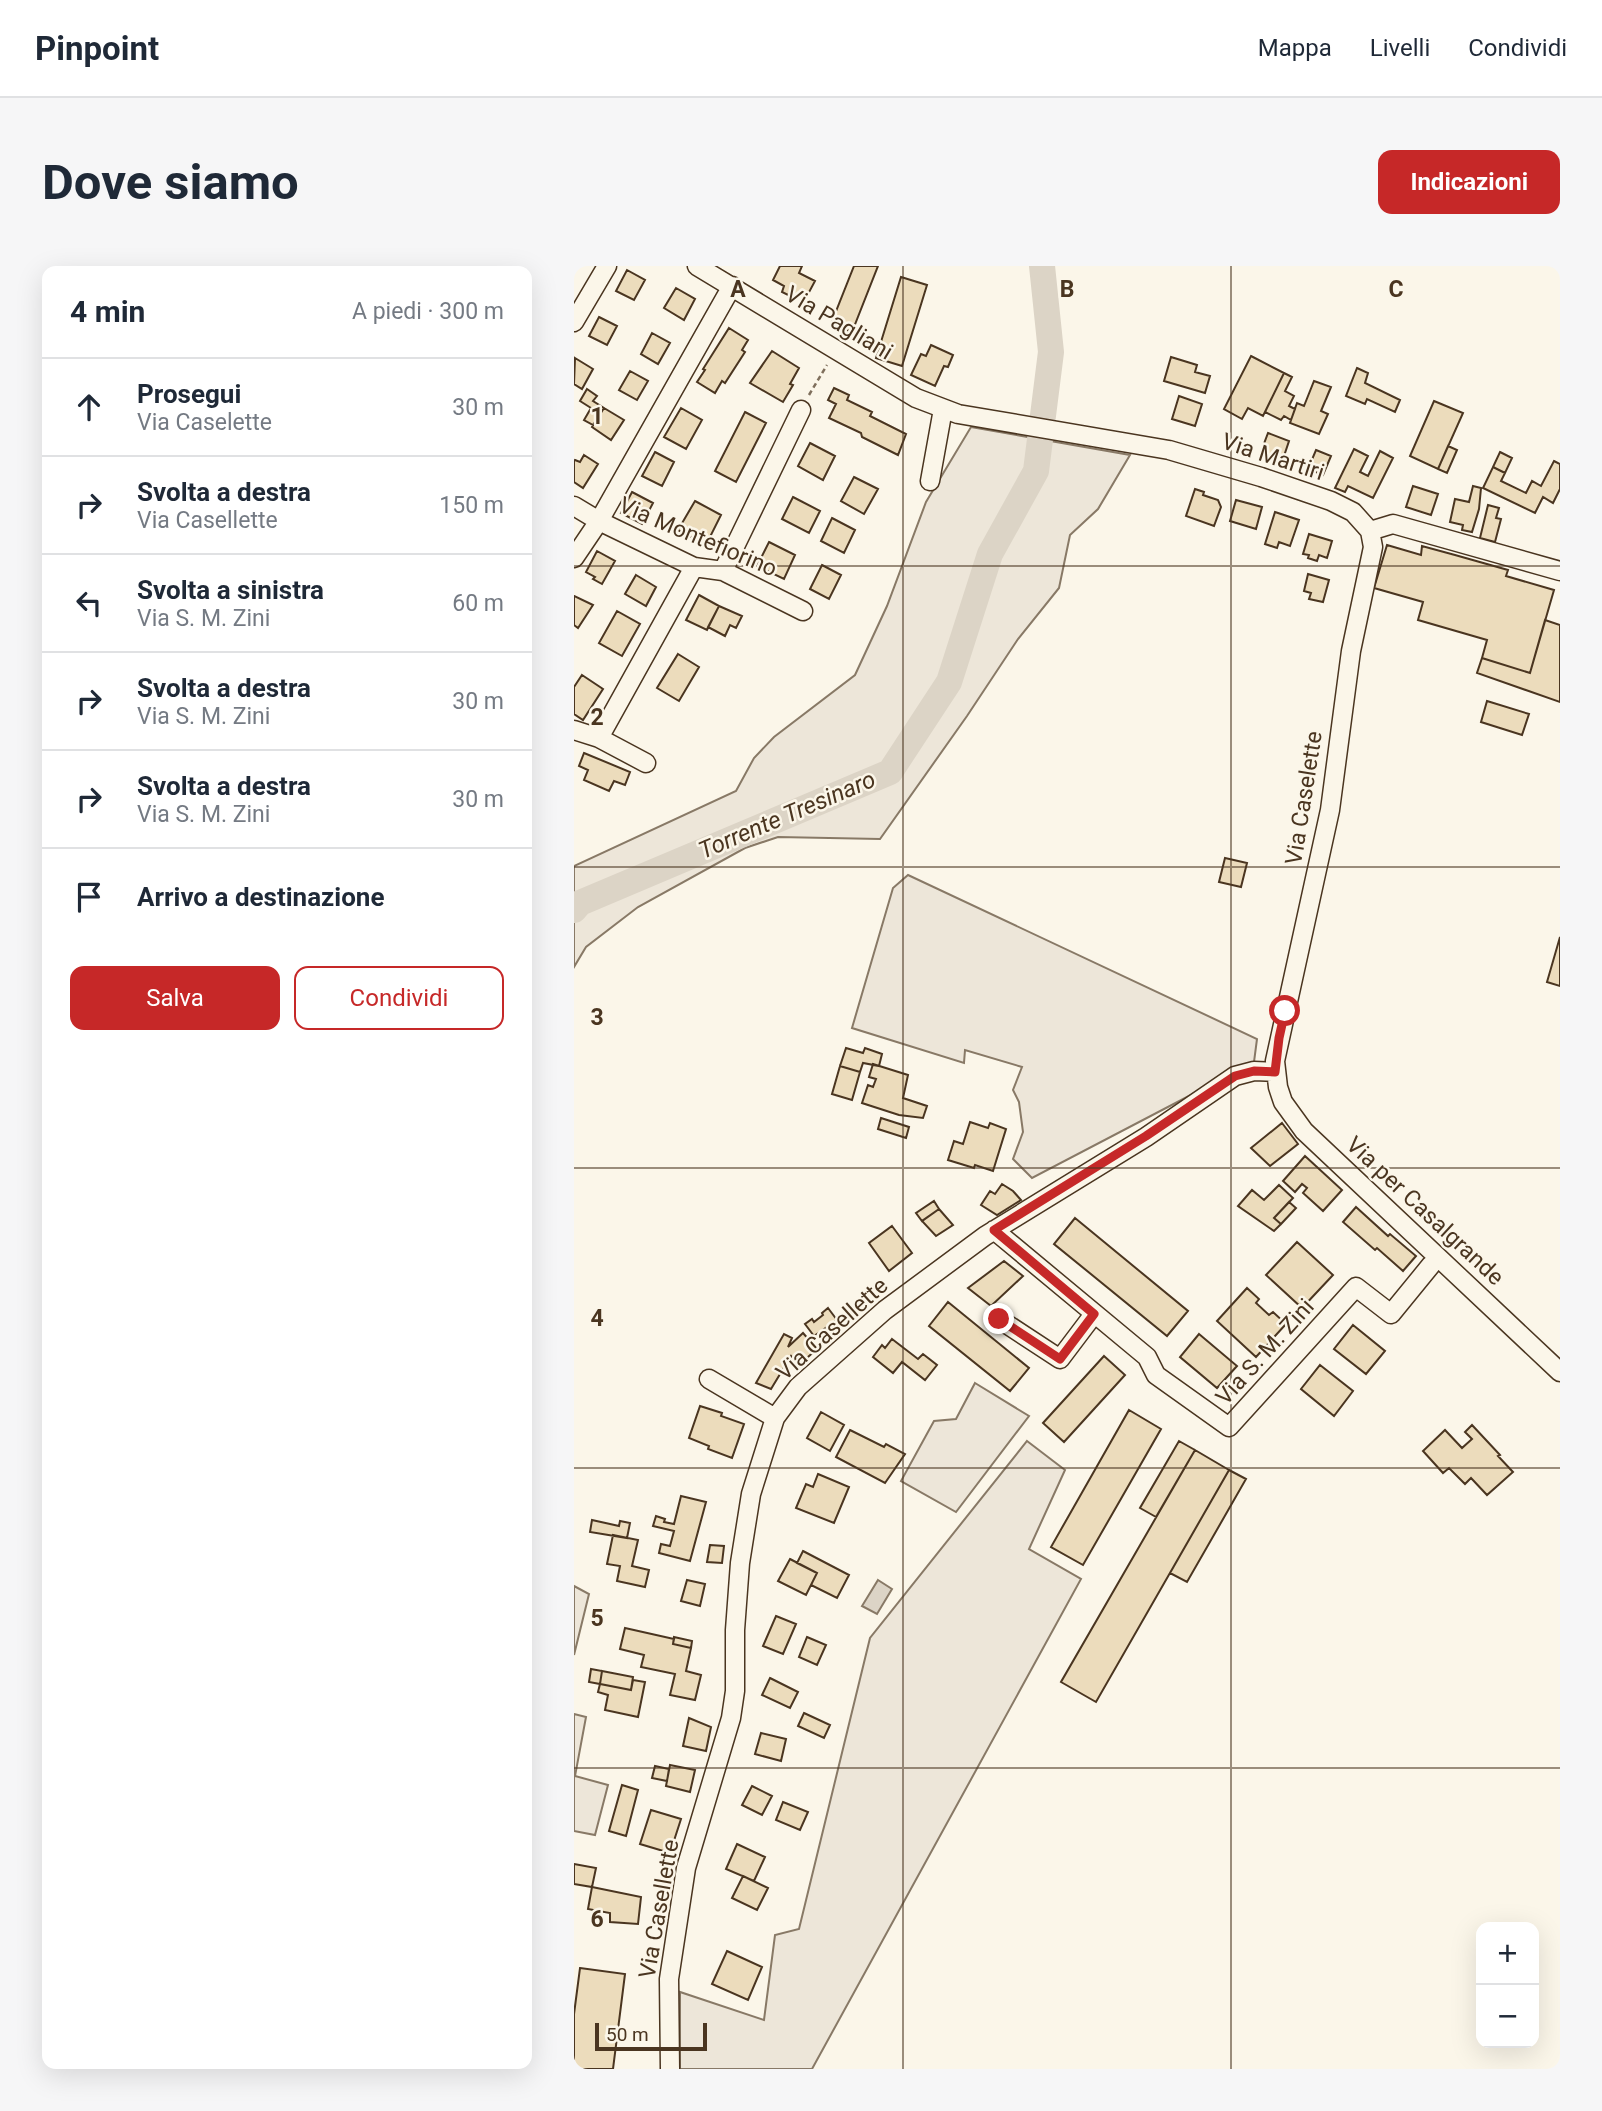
<!DOCTYPE html>
<html lang="it">
<head>
<meta charset="utf-8">
<style>
  body { margin:0; font-family:Roboto,sans-serif; background:#f6f6f7; color:#1f2937 }
  .controls { position:absolute; right:21px; bottom:21px; display:grid; overflow:hidden; border-radius:14px; box-shadow:0 7px 28px #0002 }
  .controls button { width:63px; height:63px; display:grid; place-items:center; padding:0; border:0; border-bottom:2px solid #e0e1e3; background:#fff; color:#1f2937; font:35px sans-serif }
  .scale { position:absolute; left:21px; bottom:18px; width:112px; box-sizing:border-box; padding-left:7px; border:4px solid #4a3520; border-top:0; font-size:19px; line-height:24px; white-space:nowrap; color:#4a3520; -webkit-text-stroke:5px #fbf6e9; paint-order:stroke }
  .stop { position:absolute; width:21px; height:21px; margin:-16px; border:5px solid #c62828; border-radius:50%; background:#fff }
  .stop.end { background:#c62828; border-color:#fff; box-shadow:0 2px 7px #0008 }
  .list { margin:0; padding:0; list-style:none }
  h2 { display:flex; justify-content:space-between; align-items:center; height:91px; margin:0; padding:0 28px; font-size:30px }
  h2 small { font-size:23px; font-weight:400; color:#747a83 }
  .list li { display:grid; grid-template-columns:46px 1fr auto; gap:21px; align-items:center; box-sizing:border-box; height:98px; padding:0 28px; border-top:2px solid #e0e1e3 }
  .list b { display:block; font-size:26px; white-space:nowrap }
  .list p { margin:0; font-size:23px; white-space:nowrap; color:#747a83 }
  .list em { font-size:23px; font-style:normal; color:#747a83 }
  .actions { display:flex; gap:14px; padding:21px 28px }
  .actions a { flex:1; padding:16px 0; border:2px solid #c62828; border-radius:14px; text-align:center; font-size:24px; color:#c62828 }
  .actions .main { background:#c62828; color:#fff }
  .icon { flex:none; width:38px; height:38px; fill:none; stroke:currentColor; stroke-width:2; stroke-linecap:round; stroke-linejoin:round }
  .map { position:relative; flex:none; width:986px; height:1803px; overflow:hidden; border-radius:14px }
  header { display:flex; align-items:center; gap:42px; box-sizing:border-box; height:98px; padding:0 35px; background:#fff; border-bottom:2px solid #e0e1e3 }
  header strong { font-size:33px }
  nav { display:flex; gap:38px; margin-inline-start:auto; font-size:24px }
  .intro { display:flex; align-items:center; justify-content:space-between; box-sizing:border-box; height:168px; padding:0 42px }
  h1 { margin:0; font-size:49px }
  .button { padding:18px 32px; border-radius:14px; background:#c62828; color:#fff; font-size:24px; font-weight:700 }
  main { display:flex; gap:42px; padding:0 42px }
  aside { flex:1; background:#fff; border-radius:14px; box-shadow:0 7px 28px #0002 }
  .map>svg:first-child { display:block }
  .green { fill:#ede6d9; stroke:#887966; stroke-width:2 }
  .water { fill:#dcd4c6; stroke:#887966; stroke-width:2 }
  .lines { fill:none; stroke-linecap:round; stroke-linejoin:round }
  .river { stroke:#dcd4c6; stroke-width:26 }
  .building { fill:#ecdcbc; stroke:#4a3520; stroke-width:2 }
  .minor-casing { stroke:#4a3520; stroke-width:21 }
  .path { stroke:#7f6f5c; stroke-width:2.5; stroke-dasharray:5 3.5; stroke-linecap:butt }
  .minor { stroke:#fbf6e9; stroke-width:18 }
  .route { stroke:#c62828; stroke-width:9 }
  .grid { fill:none; stroke:#4a3520; stroke-width:2; stroke-opacity:0.55 }
  .labels { text-anchor:middle; dominant-baseline:central; stroke-width:5; stroke-linejoin:round; paint-order:stroke }
  .street-label { font-size:23px; fill:#4a3520; stroke:#fbf6e9 }
  .water-label { font-size:24px; font-style:italic; fill:#4a3520; stroke:#fbf6e9 }
  .grid-label { font-size:23px; text-anchor:middle; font-weight:bold; fill:#4a3520; stroke:#fbf6e9; stroke-width:5; stroke-linejoin:round; paint-order:stroke }
</style>
</head>
<body>
<header>
<strong>Pinpoint</strong>
<nav><a>Mappa</a><a>Livelli</a><a>Condividi</a></nav>
</header>
<div class="intro"><h1>Dove siamo</h1><a class="button">Indicazioni</a></div>
<main>
<aside>
<h2>4 min<small>A piedi · 300 m</small></h2>
<ul class="list">
<li><svg class="icon" aria-label="ahead" viewBox="0 0 24 24"><path d="M12 20V5M6 11l6-6 6 6"/></svg><div><b>Prosegui</b><p>Via Caselette</p></div><em>30 m</em></li>
<li><svg class="icon" aria-label="right" viewBox="0 0 24 24"><path d="M7 20v-9h11M14 6l5 5-5 5"/></svg><div><b>Svolta a destra</b><p>Via Casellette</p></div><em>150 m</em></li>
<li><svg class="icon" aria-label="left" viewBox="0 0 24 24"><path d="M17 20v-9H6M10 6l-5 5 5 5"/></svg><div><b>Svolta a sinistra</b><p>Via S. M. Zini</p></div><em>60 m</em></li>
<li><svg class="icon" aria-label="right" viewBox="0 0 24 24"><path d="M7 20v-9h11M14 6l5 5-5 5"/></svg><div><b>Svolta a destra</b><p>Via S. M. Zini</p></div><em>30 m</em></li>
<li><svg class="icon" aria-label="right" viewBox="0 0 24 24"><path d="M7 20v-9h11M14 6l5 5-5 5"/></svg><div><b>Svolta a destra</b><p>Via S. M. Zini</p></div><em>30 m</em></li>
<li><svg class="icon" aria-label="arrive" viewBox="0 0 24 24"><path d="M6 21V4h12l-3 4 3 4H6"/></svg><div><b>Arrivo a destinazione</b></div></li>
</ul>
<div class="actions"><a class="main">Salva</a><a>Condividi</a></div>
</aside>
<div class="map">
<svg width="986" height="1803" viewBox="0 0 986 1803">
  <rect width="100%" height="100%" fill="#fbf6e9"/>
  <path class="green" d="M397,161l159,28 -32,54 -28,26 -11,53 -41,51 -51,77 -87,123 -102,-2 -33,11 -107,59 -52,40 -12,20v-101l162,-75 18,-33 20,-21 81,-62 32,-69 39,-104z
    M334,609l349,164 -3,23 -222,116 -19,-19 10,-27 -4,-30 -6,-12 9,-23 -57,-17 -1,13 -112,-35 41,-140z
    M401,1117l54,33 -73,96 -55,-31 33,-60 22,-2z
    M453,1175l38,29 -36,79 52,30 -269,490h-132v-77l84,28 11,-85 24,-6 71,-291z
    M0,1320l15,8 -15,61z
    M0,1448l12,3 -11,59 33,9 -13,50 -21,-4z"/>
  <path class="water" d="M304,1314l14,9 -15,25 -15,-8z"/>
  <g class="lines">
    <path class="river" d="M0,644l6,-7 310,-131 59,-90 41,-128 46,-83 15,-119 -9,-86"/>
  </g>
  <path class="building" d="M206,0h22l-3,7 16,8 -8,15 -8,-4 -3,7 -14,-7 2,-6 -11,-6z
    M280,0h24l-26,66 -21,-8z
    M53,4l18,10 -11,20 -18,-9z
    M327,11l26,8 -25,81 -26,-8z
    M102,22l19,11 -11,21 -20,-12z
    M25,51l18,9 -10,19 -18,-9z
    M155,62l19,12 -6,10 3,2 -20,31 -3,-2 -7,12 -18,-11 8,-12 -2,-1z
    M78,67l18,10 -12,21 -17,-10z
    M357,79l22,10 -5,12 -4,-1 -9,20 -24,-11 10,-21 5,2z
    M198,85l27,17 -9,16 3,1 -10,17 -33,-19z
    M677,90l33,17 -21,43 -15,-8 -6,11 -18,-10z
    M597,91l26,8 -2,7 15,4 -5,17 -41,-12z
    M1,92l18,11 -11,20 -8,-5z
    M783,102l11,5 -3,10 35,17 -5,12 -28,-13 -2,5 -19,-8z
    M56,105l18,10 -11,19 -18,-10z
    M710,107l8,4 -7,14 9,5 -5,10 6,3 -4,11 -7,-4 -3,4 -16,-8z
    M740,115l17,6 -10,24 7,3 -9,20 -29,-11 7,-20 7,3z
    M260,122l15,7 -2,5 25,12 -2,4 36,18 -8,21 -36,-18 -1,-4 -32,-15 7,-14 -8,-4z
    M13,123l10,7 -4,5 11,7 -11,17 -9,-5 7,-12 -11,-7z
    M605,130l23,8 -7,22 -23,-7z
    M860,135l29,12 -25,56 -28,-13z
    M30,142l20,12 -13,20 -19,-13z
    M107,142l21,12 -16,29 -22,-12z
    M171,146l21,11 -30,59 -21,-11z
    M694,167l21,8 -8,24 -22,-8z
    M236,177l25,13 -12,24 -25,-14z
    M874,180l9,4 -10,23 -9,-4z
    M780,183l14,7 -8,16 8,4 12,-25 13,7 -20,40 -25,-12 -3,6 -10,-4z
    M742,184l15,6 -8,19 -15,-6z
    M81,186l19,10 -12,24 -20,-10z
    M926,186l12,6 -7,15 -12,-6z
    M10,189l14,9 -15,24 -9,-6v-21l1,-1 5,2z
    M980,195l6,3v25l-7,14 -10,-6 -8,16 -52,-25 10,-21 12,6 -4,8 25,12 6,-12 9,5z
    M280,211l24,12 -14,25 -23,-13z
    M839,220l25,8 -7,21 -25,-8z
    M899,220l8,2 -2,21 -7,23 -10,-2 1,-5 -13,-3 5,-23 14,3z
    M621,223l9,3 -1,3 15,5 3,7 -7,19 -28,-10z
    M58,226l21,11 -11,21 -21,-11z
    M219,231l27,14 -11,22 -27,-14z
    M662,234l26,7 -6,22 -26,-8z
    M121,235l26,14 -15,30 -28,-15z
    M914,239l11,3 -3,10 5,1 -6,23 -15,-4z
    M701,246l24,8 -9,26 -11,-4 -2,6 -12,-4z
    M258,252l23,12 -11,23 -23,-12z
    M735,268l23,7 -5,17 -8,-3 -2,6 -9,-3 1,-3 -6,-1z
    M195,276l26,13 -11,24 -27,-13z
    M813,279l34,10 1,-9 33,9 53,15 -2,6 48,14 -24,83 -48,-15 5,-18 -69,-20 5,-18 -49,-14z
    M23,285l18,10 -13,23 -9,-5 2,-2 -9,-5z
    M248,299l19,10 -12,24 -19,-10z
    M734,308l21,6 -6,22 -14,-3 2,-6 -7,-2z
    M62,309l20,12 -10,19 -21,-12z
    M125,329l20,11 -12,24 -21,-10z
    M0,330l19,9 -15,23 -4,-3z
    M145,340l23,10 -6,12 -6,-3 -5,11 -17,-9z
    M43,345l23,13 -18,32 -23,-13z
    M971,354l15,5v77l-83,-29 5,-15 48,15z
    M104,388l21,13 -20,34 -22,-13z
    M8,409l21,14 -20,31 -9,-6v-27z
    M913,435l42,13 -7,21 -41,-13z
    M10,487l46,19 -5,13 -11,-4 -5,10 -25,-11 4,-10 -9,-4z
    M651,592l22,5 -6,24 -22,-5z
    M986,671v49l-13,-4z
    M272,782l17,5 2,-5 17,6 -3,12 -16,-3 -3,9 -20,-6z
    M299,798l35,11 -5,23 24,8 -4,12 -24,-3 -37,-12 6,-18 5,2 3,-8 -7,-2z
    M266,800l20,6 -8,28 -20,-6z
    M307,852l28,9 -3,11 -28,-9z
    M396,856l18,6 2,-5 16,6 -13,42 -18,-6 -1,3 -26,-8 6,-19 9,3z
    M708,857l16,21 -28,22 -19,-18z
    M731,890l37,34 -19,21 -20,-18 4,-5 -5,-4 -7,8 -12,-11z
    M428,918l11,7 8,9 -24,15 -16,-10 9,-14 5,3z
    M705,919l14,13 -19,20 7,6 -7,7 -36,-25 14,-16 12,10z
    M360,935l5,8 -17,12 -6,-8z
    M715,936l7,6 -15,16 -7,-6z
    M782,941l32,29 2,-2 26,22 -13,15 -26,-23 -2,2 -32,-28z
    M365,943l14,16 -17,11 -14,-15z
    M501,952l113,93 -21,25 -113,-92z
    M318,960l20,27 -23,18 -20,-28z
    M723,976l36,33 -31,33 -36,-33z
    M430,995l19,15 -32,30 -23,-18z
    M673,1022l12,11 -3,4 13,12 4,-3 13,12 -30,33 -39,-36z
    M374,1036l81,66 -19,23 -81,-65z
    M254,1042l9,12 -23,16 -9,-12 7,-5 2,3 9,-7 -1,-2z
    M779,1059l32,26 -19,23 -32,-25z
    M229,1067l14,16 -18,16 -8,-9 -20,33 -15,-6 28,-49 8,4 -4,9z
    M625,1068l38,32 -20,22 -37,-31z
    M318,1073l26,20 5,-5 14,11 -12,15 -23,-18 -9,11 -20,-16 9,-12 3,3z
    M530,1090l21,19 -61,67 -21,-19z
    M746,1099l33,26 -19,25 -33,-27z
    M126,1140l22,7 -1,3 23,8 -12,34 -24,-9 1,-3 -20,-8z
    M555,1144l32,19 -78,136 -32,-18z
    M247,1146l23,13 -14,26 -23,-13z
    M898,1159l28,30 -2,1 15,16 -26,23 -16,-17 -6,6 -16,-16 -6,5 -20,-22 22,-21 17,18 10,-9 -7,-7z
    M276,1164l34,17 2,-3 19,10 -20,29 -49,-26z
    M605,1175l16,9 -39,67 -16,-9z
    M621,1184l34,20 -133,232 -35,-20z
    M655,1204l17,9 -59,103 -17,-9z
    M244,1208l31,13 -15,36 -38,-15 10,-24 7,3z
    M107,1230l25,6 -16,59 -31,-8 2,-9 9,2 4,-15 -21,-5 3,-10 9,3 -1,3 10,2z
    M18,1254l27,6 1,-5 10,2 -3,15 -37,-6z
    M39,1269l25,5 -6,26 17,4 -4,17 -28,-6 3,-15 -13,-2z
    M136,1279l14,1 -2,17 -15,-1z
    M229,1285l46,24 -12,23 -26,-13 6,-12 -20,-10z
    M216,1293l27,14 -11,22 -28,-14z
    M113,1314l18,4 -5,22 -19,-5z
    M202,1350l20,8 -13,30 -20,-8z
    M51,1362l49,11 -1,5 18,4 -5,23 15,4 -6,25 -25,-5 5,-21 -34,-7 3,-12 -24,-6z
    M100,1371l18,4 -1,7 -18,-4z
    M233,1371l19,8 -9,20 -18,-8z
    M17,1403l11,2 -2,13 -11,-2z
    M28,1405l31,6 -2,13 -31,-6z
    M196,1412l28,14 -8,16 -28,-13z
    M59,1414l12,2 -7,35 -33,-7 3,-15 -10,-3 2,-8 31,6z
    M230,1447l26,12 -6,13 -26,-12z
    M115,1452l22,9 -5,24 -23,-5z
    M187,1467l25,6 -5,22 -26,-7z
    M96,1499l25,5 -5,22 -24,-6z
    M81,1500l14,3 -2,12 -15,-3z
    M48,1519l16,5 -12,46 -17,-5z
    M178,1520l20,10 -10,19 -20,-10z
    M209,1536l25,10 -8,18 -24,-10z
    M77,1544l30,9 -11,34 -30,-9z
    M163,1578l28,13 -11,24 -28,-12z
    M0,1598l22,4 -4,19 -18,-3z
    M169,1610l25,12 -11,22 -25,-12z
    M18,1621l49,10 -3,27 -28,-2v-9l-22,-4z
    M153,1685l35,16 -14,33 -36,-16z
    M6,1702l45,6 -12,95h-39v-55z"/>
  <g class="lines">
    <g class="minor-casing">
      <path id="minor" d="M123,0l219,132 42,16 211,36 92,27 70,24 22,11 17,19 3,16 -22,104 -21,159 -55,251 3,26 5,15 21,29 256,241
        M0,56l33,-56
        M356,215l13,-72
        M0,240l25,15 95,46 29,4 80,40
        M796,265l23,-7 167,47
        M0,292l25,-37 133,-235
        M149,305l78,-161
        M0,464l25,8 47,25
        M25,472l95,-171
        M420,964l153,127 9,18 73,52 127,-140 35,27 40,-49
        M425,1053l61,40 34,-45
        M135,1113l66,39
        M96,1803l-1,-90 17,-111 45,-150 4,-27v-61l5,-67 11,-69 24,-76 23,-31 87,-77 100,-74 161,-99 89,-61 19,-5 21,1"/>
    </g>
    <path class="path" d="M235,129l18,-30"/>
    <use href="#minor" class="minor"/>
  </g>
  <g class="lines">
    <path class="route" d="M425,1053l61,40 34,-45 -100,-84 152,-94 89,-60 19,-5 21,1 4,-34 6,-27"/>
  </g>
  <path class="grid" d="M329,0v1803M657,0v1803M0,300h986M0,601h986M0,902h986M0,1202h986M0,1502h986"/>
  <g class="labels">
    <g class="street-label">
      <text transform="translate(265 57) rotate(31)">Via Pagliani</text>
      <text transform="translate(699 191) rotate(18)">Via Martiri</text>
      <text transform="translate(124 271) rotate(23)">Via Montefiorino</text>
      <text transform="translate(730 532) rotate(-81)">Via Caselette</text>
      <text transform="translate(851 945) rotate(43)">Via per Casalgrande</text>
      <text transform="translate(258 1063) rotate(-42)">Via Casellette</text>
      <text transform="translate(691 1086) rotate(-48)">Via S. M. Zini</text>
      <text transform="translate(85 1643) rotate(-80)">Via Casellette</text>
    </g>
    <g class="water-label">
      <text transform="translate(213 549) rotate(-23)">Torrente Tresinaro</text>
    </g>
  </g>
  <g class="grid-label">
    <text x="164" y="31">A</text>
    <text x="493" y="31">B</text>
    <text x="822" y="31">C</text>
    <text x="23" y="158">1</text>
    <text x="23" y="459">2</text>
    <text x="23" y="759">3</text>
    <text x="23" y="1060">4</text>
    <text x="23" y="1360">5</text>
    <text x="23" y="1661">6</text>
  </g>
</svg>
<div class="controls">
<button>+</button>
<button>−</button>
</div>
<div class="scale">50 m</div>
<div class="stop" style="left:711px;top:745px"></div>
<div class="stop end" style="left:425px;top:1053px"></div>
</div>
</main>
</body>
</html>
